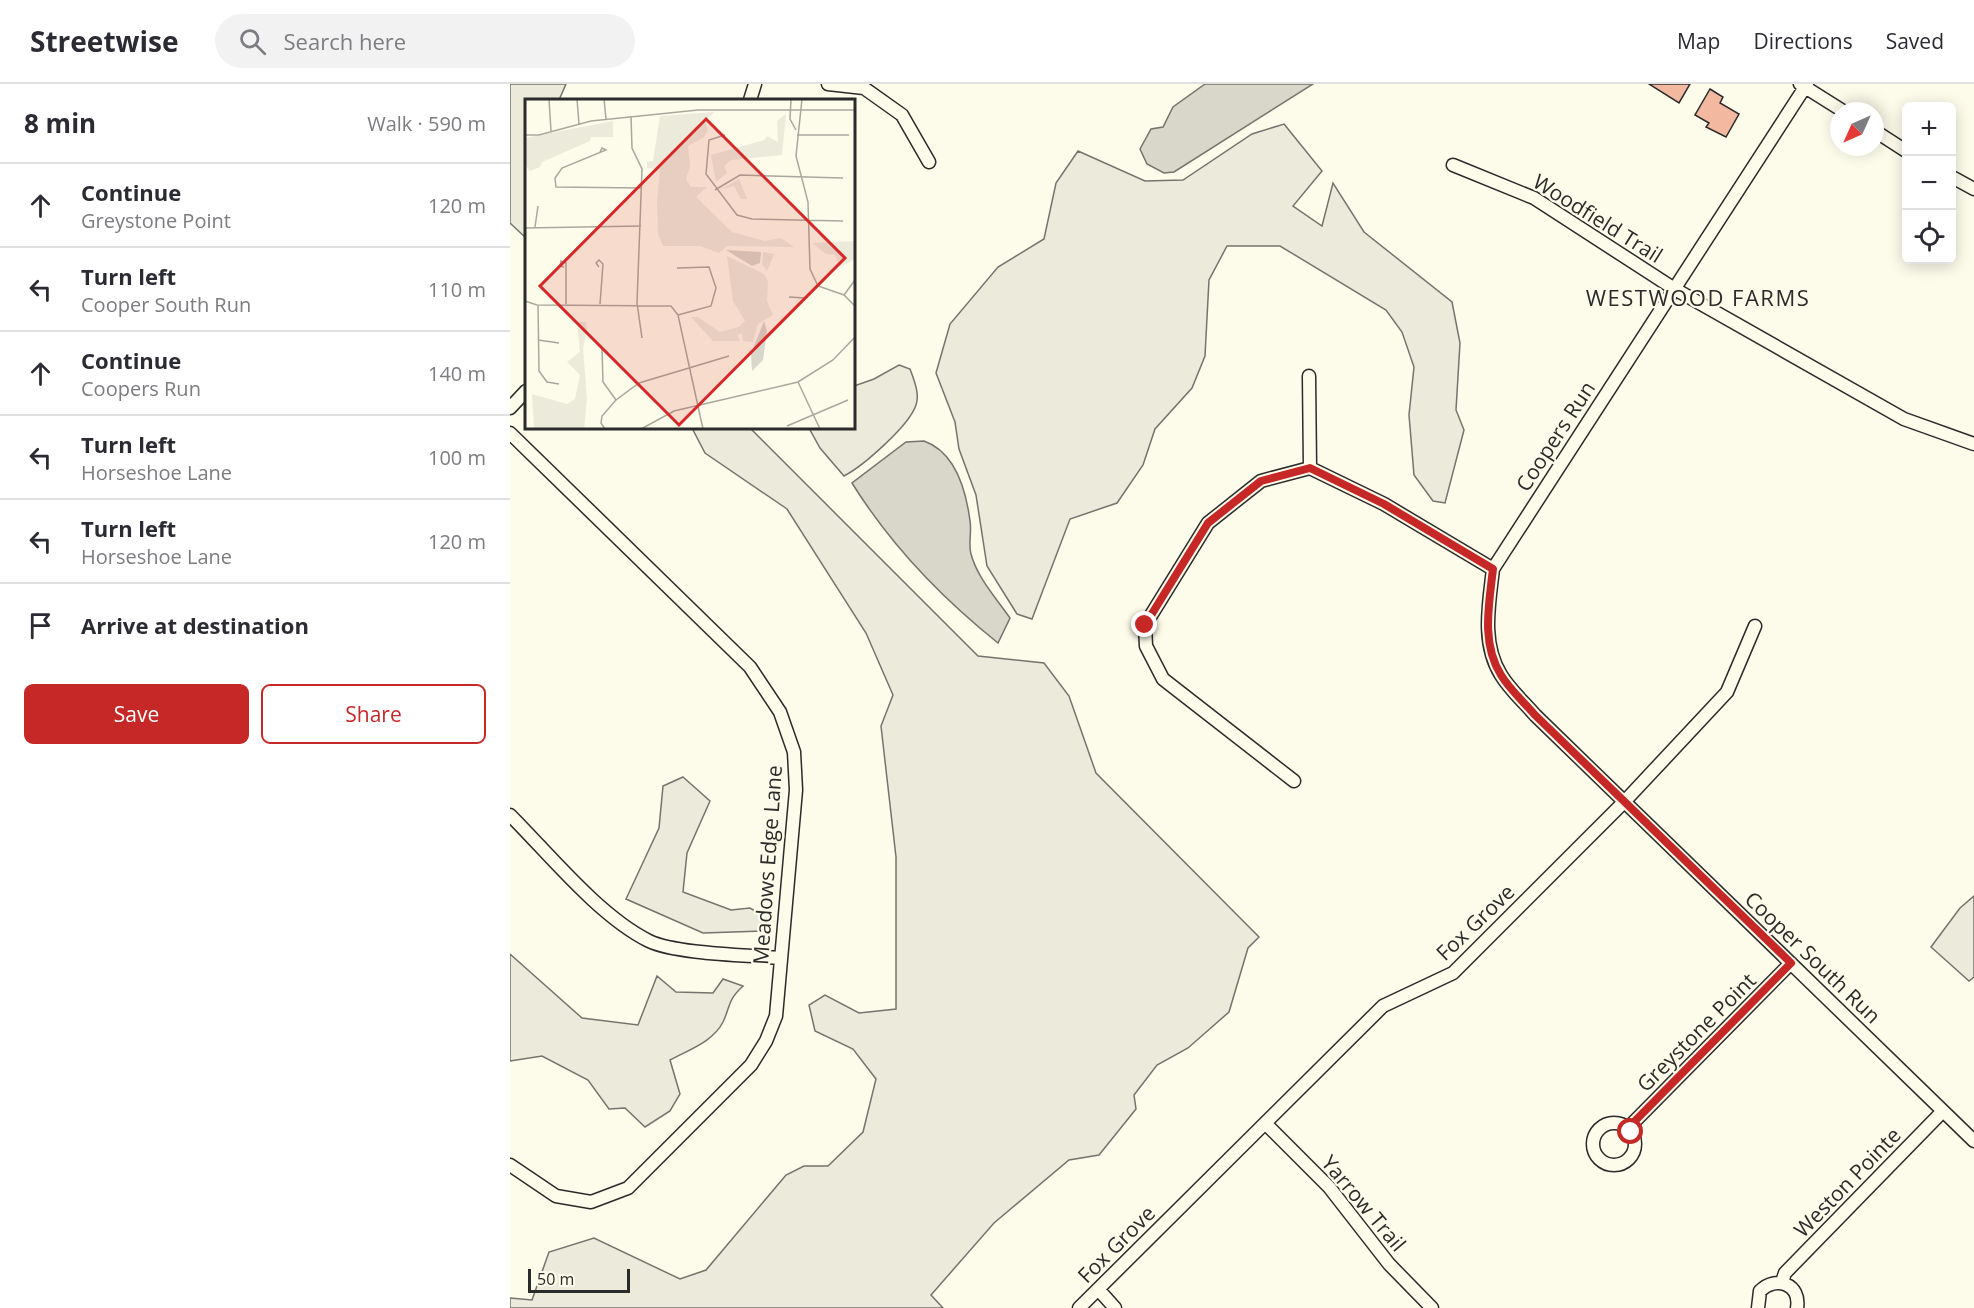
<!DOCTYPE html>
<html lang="en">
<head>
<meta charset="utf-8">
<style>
  body { margin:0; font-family:"Open Sans",sans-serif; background:#f2f2f3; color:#2b2b33 }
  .controls { position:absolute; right:18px; top:18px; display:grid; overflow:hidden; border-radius:9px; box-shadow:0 3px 15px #0003 }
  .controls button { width:54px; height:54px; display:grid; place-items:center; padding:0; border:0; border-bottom:2px solid #e1e1e2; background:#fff; color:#2b2b33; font:30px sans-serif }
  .compass { position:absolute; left:1320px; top:18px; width:54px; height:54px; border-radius:50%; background:#fff; box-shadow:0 3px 15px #0003; rotate:225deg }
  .scale { position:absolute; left:18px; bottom:15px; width:102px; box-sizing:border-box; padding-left:6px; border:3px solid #2b2b2b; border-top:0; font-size:16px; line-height:21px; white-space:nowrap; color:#2b2b2b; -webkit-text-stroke:4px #fdfbea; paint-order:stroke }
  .stop { position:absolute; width:18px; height:18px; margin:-14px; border:4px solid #c62828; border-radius:50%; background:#fff }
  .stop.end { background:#c62828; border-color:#fff; box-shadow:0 2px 6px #0008 }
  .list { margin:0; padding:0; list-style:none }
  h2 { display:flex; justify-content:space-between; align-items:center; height:78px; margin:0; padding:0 24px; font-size:26px }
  h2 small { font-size:20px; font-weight:400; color:#7c7c81 }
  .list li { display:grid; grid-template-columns:39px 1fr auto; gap:18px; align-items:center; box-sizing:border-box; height:84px; padding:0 24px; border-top:2px solid #e1e1e2 }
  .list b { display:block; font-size:22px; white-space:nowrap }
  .list p { margin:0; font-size:20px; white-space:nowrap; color:#7c7c81 }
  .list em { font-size:20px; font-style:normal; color:#7c7c81 }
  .actions { display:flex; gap:12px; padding:18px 24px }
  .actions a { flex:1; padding:14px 0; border:2px solid #c62828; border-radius:9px; text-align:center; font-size:21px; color:#c62828 }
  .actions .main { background:#c62828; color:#fff }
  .icon { flex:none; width:33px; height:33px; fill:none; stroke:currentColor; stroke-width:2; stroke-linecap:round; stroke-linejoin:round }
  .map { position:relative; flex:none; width:1464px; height:1224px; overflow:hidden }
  header { display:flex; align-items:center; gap:36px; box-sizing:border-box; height:84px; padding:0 30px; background:#fff; border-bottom:2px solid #e1e1e2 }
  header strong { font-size:28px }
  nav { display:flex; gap:33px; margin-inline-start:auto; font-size:21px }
  .search { width:420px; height:54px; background:#f2f2f3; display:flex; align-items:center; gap:15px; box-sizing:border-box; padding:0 21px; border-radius:33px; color:#7c7c81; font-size:22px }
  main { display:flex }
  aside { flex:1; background:#fff }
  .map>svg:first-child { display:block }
  .green { fill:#ecebdb; stroke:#74746e; stroke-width:1.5 }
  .water { fill:#d8d7c9; stroke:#74746e; stroke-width:1.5 }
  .building { fill:#f2b8a0; stroke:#2b2b2b; stroke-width:1.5 }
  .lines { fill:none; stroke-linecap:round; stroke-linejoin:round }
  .minor-casing { stroke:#2b2b2b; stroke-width:15 }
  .minor { stroke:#fdfbea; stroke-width:12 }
  .route { stroke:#c62828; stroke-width:8 }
  .labels { text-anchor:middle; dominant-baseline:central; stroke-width:4.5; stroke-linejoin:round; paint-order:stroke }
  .street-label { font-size:21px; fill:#2b2b2b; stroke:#fdfbea }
  .neighbourhood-label { font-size:22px; letter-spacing:1.5px; fill:#2b2b2b; stroke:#fdfbea }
  .inset-road { fill:none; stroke:#a9a89e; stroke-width:1.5 }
  .view { fill:#d62828; fill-opacity:0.15; stroke:#d62828; stroke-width:3 }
  .inset-edge { fill:none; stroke:#2b2b2b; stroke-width:3 }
</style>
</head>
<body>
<header>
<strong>Streetwise</strong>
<div class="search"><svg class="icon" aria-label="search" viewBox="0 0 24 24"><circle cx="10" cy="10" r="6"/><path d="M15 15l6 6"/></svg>Search here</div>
<nav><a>Map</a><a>Directions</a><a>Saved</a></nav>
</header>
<main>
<aside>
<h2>8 min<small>Walk · 590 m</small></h2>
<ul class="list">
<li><svg class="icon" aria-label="ahead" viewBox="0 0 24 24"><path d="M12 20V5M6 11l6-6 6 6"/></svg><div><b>Continue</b><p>Greystone Point</p></div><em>120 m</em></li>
<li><svg class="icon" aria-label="left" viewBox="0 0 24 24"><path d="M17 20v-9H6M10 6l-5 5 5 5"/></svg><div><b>Turn left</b><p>Cooper South Run</p></div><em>110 m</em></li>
<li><svg class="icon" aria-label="ahead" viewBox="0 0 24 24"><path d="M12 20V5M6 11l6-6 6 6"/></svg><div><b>Continue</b><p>Coopers Run</p></div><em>140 m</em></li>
<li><svg class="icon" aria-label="left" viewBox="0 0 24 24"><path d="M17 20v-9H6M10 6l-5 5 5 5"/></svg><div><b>Turn left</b><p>Horseshoe Lane</p></div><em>100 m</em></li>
<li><svg class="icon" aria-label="left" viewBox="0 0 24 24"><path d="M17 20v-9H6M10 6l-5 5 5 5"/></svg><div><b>Turn left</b><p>Horseshoe Lane</p></div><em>120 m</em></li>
<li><svg class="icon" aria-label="arrive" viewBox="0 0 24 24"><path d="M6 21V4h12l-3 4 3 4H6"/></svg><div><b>Arrive at destination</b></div></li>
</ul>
<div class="actions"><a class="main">Save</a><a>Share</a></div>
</aside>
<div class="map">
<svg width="1464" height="1224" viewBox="0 0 1464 1224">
  <rect width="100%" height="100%" fill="#fdfbea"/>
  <path class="green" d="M0,0h56l-7,16h-33v138l-16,-15z
    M774,40l38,47 -29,35 29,20 11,-43 31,49 88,70 8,41 -4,67 8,20 -19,73 -12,-2 -19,-26 -5,-60 5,-48 -12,-35 -16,-22 -106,-64h-53l-18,34 -4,76 -13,32 -37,41 -12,36 -26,38 -47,16 -38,100 -15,-5 -30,-48 -11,-71 -17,-46 -4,-27 -19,-49 14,-49 48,-57 46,-28 12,-56 22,-32 67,30 38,-1 69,-46z
    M389,281l11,4c4,11 10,25 6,36 -7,21 -53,61 -72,71l-24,-28 -11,-20h45v-42l20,-7z
    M182,344h58l228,228 66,7 25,33 27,77 163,164 -11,11 -19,64 -41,36 -31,17 -23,30 2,14 -37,46 -30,5 -75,63 -63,72 12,13h-433v-10l22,2 17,-48 45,-14 86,41 26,-9 80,-95 18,-9h24l35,-34 13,-53 -23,-30 -38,-18 -6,-26 16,-10 34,18 37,-4v-152l-15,-131 12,-31 -27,-62 -79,-124 -82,-56z
    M173,693l27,24 -23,52 -4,39 48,18 19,-2 10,6 2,17 -59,2 -77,-34 33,-71 4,-42z
    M1464,812v81l-5,4 -38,-34 29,-39z
    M0,870l72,64 56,7 19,-49 19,16 37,1 10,-14 20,7c-16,15 -12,19 -20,36 -10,20 -35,28 -53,38l10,34 -10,17 -25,16 -20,-19 -16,1 -21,-29 -46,-24 -32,5z"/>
  <path class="water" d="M695,0h108l-139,88 -10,1 -17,-9 -7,-15 11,-20 12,-2 10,-20z
    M414,357c31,11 42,49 46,80 2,11 -2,23 1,33 6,23 25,44 39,64l-12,25c-55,-44 -108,-99 -146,-160l54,-41z"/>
  <path class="building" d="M1139,0h41l-11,19z
    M1200,5l13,8 -3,6 19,11 -13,23 -20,-10 3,-4 -14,-8z"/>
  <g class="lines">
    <g class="minor-casing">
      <path id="minor" d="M318,0l36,4 38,27 27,47
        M1290,0l43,27
        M1297,0l-314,485c-4,35 -12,74 8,106 9,15 23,27 34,40l439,426
        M240,16l5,-16
        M1365,47l31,20
        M943,81l81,33 139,90 231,131 70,25
        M1442,93l22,12
        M799,292l1,92
        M0,324l16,-17
        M0,349l240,234 30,45 14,40 2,38 -20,226 -10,25 -15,24 -123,123 -37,14 -35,-6 -46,-31
        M784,697l-131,-102 -17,-33 -1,-21 63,-102 53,-42 49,-13 74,36 109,65
        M0,731c40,40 89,101 139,126 27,13 99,14 131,17
        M755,1039l64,64 60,77 43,44
        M1083 1060a21 21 0 1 1 42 0a21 21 0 1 1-42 0Z
        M1118,1044l163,-165
        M1272,1198l3,-9 158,-162
        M588,1205l17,19
        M569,1224l304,-302 70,-33 172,-172 102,-109 28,-66
        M1248,1224l2,-17c16,-16 41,-7 37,17"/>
    </g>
    <use href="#minor" class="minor"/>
  </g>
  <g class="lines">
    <path class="route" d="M635,541l63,-102 53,-42 49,-13 74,36 109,65c-4,35 -12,74 8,106 9,15 23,27 34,40l256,248 -163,165 3,4"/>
  </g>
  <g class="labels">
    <g class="street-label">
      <text transform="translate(1088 134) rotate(32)">Woodfield Trail</text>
      <text transform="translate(1045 352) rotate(-57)">Coopers Run</text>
      <text transform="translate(257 781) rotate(-86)">Meadows Edge Lane</text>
      <text transform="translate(965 838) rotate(-44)">Fox Grove</text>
      <text transform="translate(1303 873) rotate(44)">Cooper South Run</text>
      <text transform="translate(1186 948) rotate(-45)">Greystone Point</text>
      <text transform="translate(1337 1098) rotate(-46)">Weston Pointe</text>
      <text transform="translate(854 1119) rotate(50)">Yarrow Trail</text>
      <text transform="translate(606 1160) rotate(-45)">Fox Grove</text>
    </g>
    <g class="neighbourhood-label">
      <text x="1188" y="213">WESTWOOD FARMS</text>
    </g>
  </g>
  <g transform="translate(15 15)">
    <rect width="330" height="330" fill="#fdfbea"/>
    <path d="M189,13l-9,10 3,8 -4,7 -16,9 2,20 -4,13 5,8h16l-11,10 36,35 33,9 16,-3 13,9 -67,-1 -8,7 -19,-7h-37l-5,-12 -1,-31 3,-34 -13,-1v-6l6,-1 7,-45zM261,15l-4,41 -51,5 -7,6 3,7 -11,9 -5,-27 53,-15 3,-4 11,6 -1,-21zM88,22v16h-22l-1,4 -48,21 -2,5 -10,4 -4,-5 -1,7v-35zM214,80l8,20h-6l-7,-13 -14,4zM330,142v18l-15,8 -5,-12 -9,-1 -14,-11zM238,153l11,2 -7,17 -5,-7zM202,157l37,18 4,7 -1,20 6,14 -15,9 -5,18 -10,-1 -1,-8 -5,2 3,6h-27l-22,-24h7l22,15 19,-5 6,-6 -12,-20zM52,223h9l1,7 -4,19 4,51 -3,30 -50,-1 -2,-34 35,10 8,-5 5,-24 -13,-13 13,-10z" fill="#ecebdb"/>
    <path d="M201,151l35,2 -1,11 -8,3zM239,222l3,10 -4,29 -11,11 -1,-17z" fill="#d8d7c9"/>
    <path class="inset-road" d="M24,0l2,32M52,0l2,25M79,0l2,20M266,0l-1,20 6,11M277,0l-6,57 12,46 2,67 8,17 26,9 11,11M106,17l1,32 10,21 -5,134 5,35M0,36h14l52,-14 107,-11h157M200,36l-16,5 -3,34 31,41 15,4 91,2M272,36h52M75,53l2,-4 4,2 -44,18 -7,10 1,9 85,1M190,91l25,-15 103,3M10,128l3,-21M0,129l116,-2M39,168l-4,-1 1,-5 5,2v41M74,168l-3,-4 3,-3 4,4 -3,40M152,169l32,-1 7,21 -5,18 -33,9M319,196l11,-15M264,198l16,1 13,-12M0,202l12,4 134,1 7,9 25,114M13,206l1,66 8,11 12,2M13,241l21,3M77,249l1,34 13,18M273,283l22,47M262,327l61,-26M80,330l-4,-6 1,-7 14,-16 23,-17 90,-27M116,330l33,-18 124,-29 35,-22 22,-23"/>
    <path class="view" d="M181,20l139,139 -166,167 -139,-139z"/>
    <rect width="330" height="330" class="inset-edge"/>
  </g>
</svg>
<div class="controls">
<button>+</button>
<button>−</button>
<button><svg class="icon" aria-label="locate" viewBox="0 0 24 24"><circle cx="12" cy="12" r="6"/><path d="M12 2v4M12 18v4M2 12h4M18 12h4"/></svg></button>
</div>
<svg class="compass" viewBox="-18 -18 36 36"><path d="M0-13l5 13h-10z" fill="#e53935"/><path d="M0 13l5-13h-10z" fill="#7c7c81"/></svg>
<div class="scale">50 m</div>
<div class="stop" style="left:1121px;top:1048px"></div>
<div class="stop end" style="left:635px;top:541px"></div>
</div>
</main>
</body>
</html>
